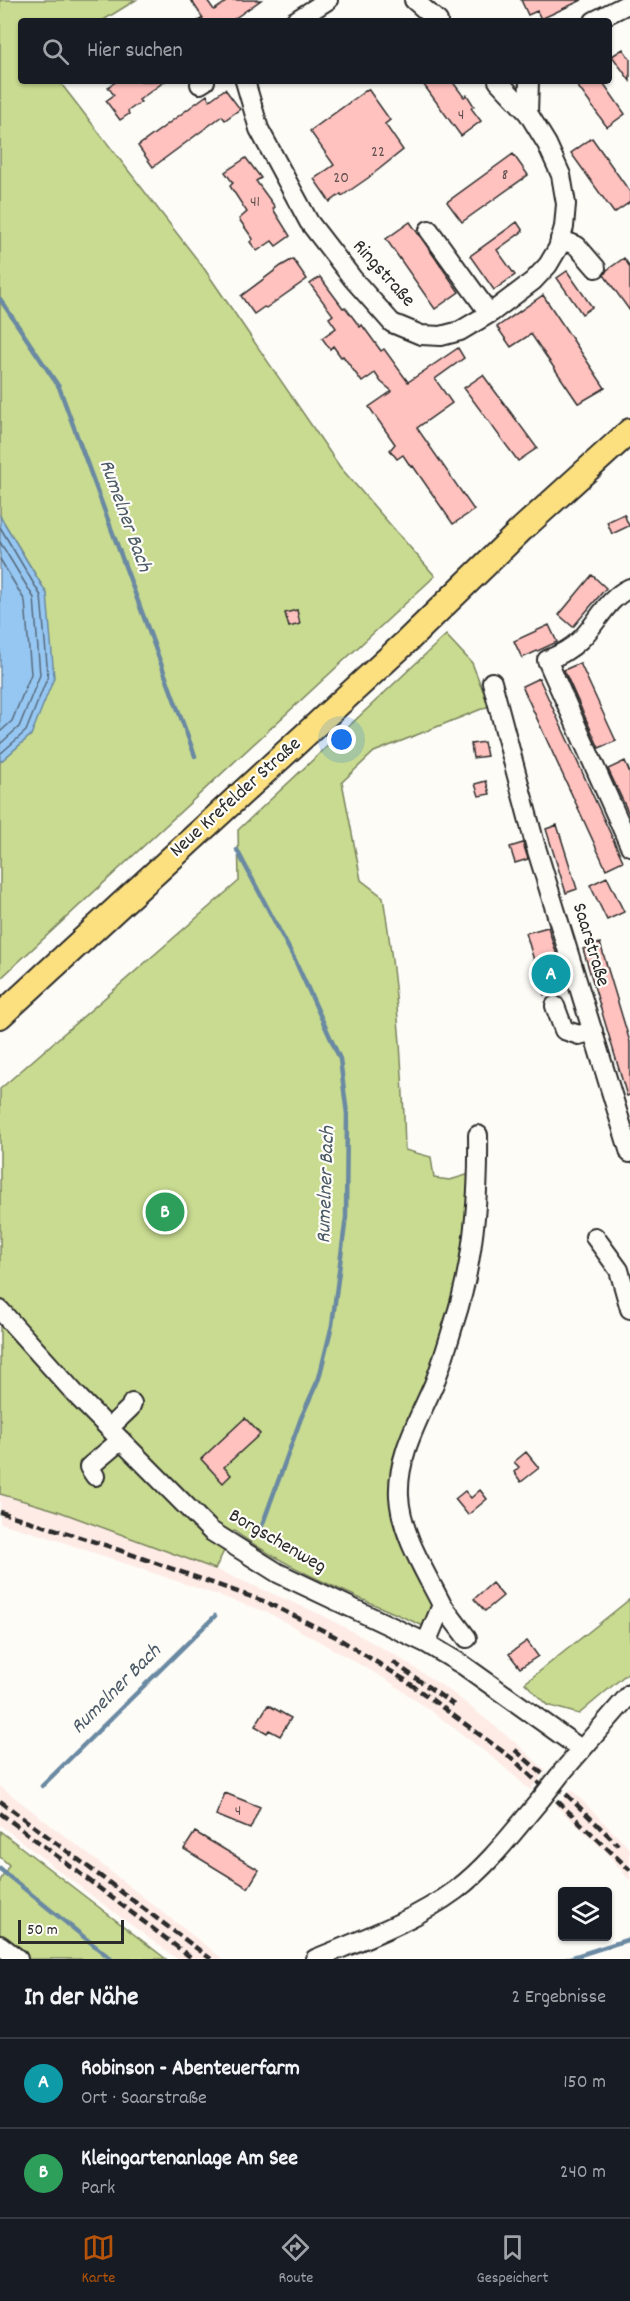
<!DOCTYPE html>
<html lang="de">
<head>
<meta charset="utf-8">
<style>
  body { margin:0; font-family:Dekko,sans-serif; background:#242831; color:#f1f3f6 }
  .controls { position:absolute; right:18px; bottom:18px; display:grid; overflow:hidden; border-radius:6px; box-shadow:0 2px 4px #0004 }
  .controls button { width:54px; height:54px; display:grid; place-items:center; padding:0; border:0; border-bottom:2px solid #363941; background:#171b24; color:#f1f3f6; font:30px sans-serif }
  .scale { position:absolute; left:18px; bottom:15px; width:106px; box-sizing:border-box; padding-left:6px; border:3px solid #2b2b2b; border-top:0; font-size:16px; line-height:21px; white-space:nowrap; color:#2b2b2b; -webkit-text-stroke:4px #fdfcf7; paint-order:stroke }
  .you { position:absolute; left:342px; top:740px; width:21px; height:21px; margin:-15px; border:4px solid #fff; border-radius:50%; background:#1a73e8; box-shadow:0 0 0 9px #1a73e833 }
  .badge { display:grid; place-items:center; width:39px; height:39px; border-radius:50%; background:#b45309; color:#fff; font-size:20px; font-weight:700 }
  .pin { position:absolute; translate:-50% -50%; border:3px solid #fff; box-shadow:0 2px 6px #0006 }
  .list { margin:0; padding:0; list-style:none }
  h2 { display:flex; justify-content:space-between; align-items:center; height:78px; margin:0; padding:0 24px; font-size:26px }
  h2 small { font-size:20px; font-weight:400; color:#9ea1a6 }
  .list li { display:grid; grid-template-columns:39px 1fr auto; gap:18px; align-items:center; box-sizing:border-box; height:90px; padding:0 24px; border-top:2px solid #363941 }
  .list b { display:block; font-size:22px; white-space:nowrap }
  .list p { margin:0; font-size:20px; white-space:nowrap; color:#9ea1a6 }
  .list em { font-size:20px; font-style:normal; color:#9ea1a6 }
  .icon { flex:none; width:33px; height:33px; fill:none; stroke:currentColor; stroke-width:2; stroke-linecap:round; stroke-linejoin:round }
  .map { position:relative; flex:none; width:630px; height:1959px; overflow:hidden }
  .search { position:absolute; background:#171b24; box-shadow:0 2px 4px #0004; left:18px; right:18px; top:18px; height:66px; display:flex; align-items:center; gap:15px; box-sizing:border-box; padding:0 21px; border-radius:6px; color:#9ea1a6; font-size:22px }
  .sheet { height:258px; background:#171b24 }
  nav { display:flex; justify-content:space-around; align-items:center; box-sizing:border-box; height:84px; border-top:2px solid #363941; background:#171b24; font-size:16px; color:#9ea1a6 }
  nav a { display:grid; justify-items:center; gap:3px }
  nav .on { color:#b45309 }
  .map>svg:first-child { display:block }
  .built { fill:#feebe6 }
  .green { fill:#c8db90; stroke:#7a835e; stroke-width:1.5 }
  .water { fill:#96c7f2; stroke:#6b89a2; stroke-width:1.5 }
  .lines { fill:none; stroke-linecap:round; stroke-linejoin:round }
  .shore { stroke:#56697b; stroke-width:1.5 }
  .stream { stroke:#6b89a2; stroke-width:4.5 }
  .building { fill:#ffc2bf; stroke:#2b2b2b; stroke-width:1.5 }
  .minor-casing { stroke:#2b2b2b; stroke-width:22 }
  .major-casing { stroke:#2b2b2b; stroke-width:28 }
  .minor { stroke:#fdfcf7; stroke-width:18 }
  .major { stroke:#fce080; stroke-width:24 }
  .rail { stroke:#2b2b2b; stroke-width:4.5; stroke-dasharray:9 4.5; stroke-linecap:butt }
  .minor-bridge-casing { stroke:#2b2b2b; stroke-width:22; stroke-linecap:butt }
  .minor-bridge { stroke:#fdfcf7; stroke-width:18 }
  .labels { text-anchor:middle; dominant-baseline:central; stroke-width:4.5; stroke-linejoin:round; paint-order:stroke }
  .number-label { font-size:16px; fill:#605150 }
  .street-label { font-size:20px; fill:#2b2b2b; stroke:#fdfcf7 }
  .water-label { font-size:21px; font-style:italic; fill:#4b5a67; stroke:#fdfcf7 }
</style>
</head>
<body>
<div class="map">
<svg width="630" height="1959" viewBox="0 0 630 1959">
  <rect width="100%" height="100%" fill="#fdfcf7"/>
  <filter id="ink" filterUnits="userSpaceOnUse"><feTurbulence type="fractalNoise" baseFrequency=".0167" numOctaves="2"/><feDisplacementMap in="SourceGraphic" scale="12" xChannelSelector="R" yChannelSelector="G"/><feConvolveMatrix kernelMatrix="1 2 1 2 8 2 1 2 1" color-interpolation-filters="sRGB"/></filter>
  <g filter="url(#ink)">
    <path class="built" d="M0,1494l55,16 160,59 107,46 73,40 58,38 63,50 30,28 -16,19 -33,-29 -55,-42 -55,-39 -120,-68 -219,-75 -48,-14z
      M0,1786l88,68 135,105h-46l-101,-75 -76,-59z
      M571,1789l59,60v32l-24,-29 -49,-45z"/>
    <path class="green" d="M0,0h136l-34,21h-81v60h38l144,186 137,200 95,109 -435,403v-217l31,-27 16,-141 -47,-78z
      M446,635l26,28 17,43 -115,46 -32,30 19,98 22,17c14,84 20,168 22,253l26,7 3,21 16,2 23,-7 -9,77 -17,74 -30,80 -25,57 -3,33 7,34 38,76 -11,22c-64,-29 -131,-54 -189,-95l-19,38 -160,-59 -55,-16v-405l239,-208 -1,-51z
      M630,1599v72l-51,43 -32,-9 -22,-22z
      M0,1831l166,128h-166v-78l9,-16 -9,-8z"/>
    <path class="water" d="M0,516l47,78 7,84 -23,57 -31,27z"/>
    <g class="lines">
      <path class="shore" d="M0,527l41,69 7,80 -22,55 -26,23
        M0,542l34,56 6,77 -21,52 -19,17
        M0,559l25,42 6,73 -19,47 -12,11"/>
      <path class="stream" d="M0,299l59,88 136,369
        M237,850l58,110 45,99 7,55 -1,103 -14,108 -13,53 -18,40 -42,116
        M42,1786l173,-170
        M0,1869l111,90
        M567,1959l63,-20"/>
    </g>
    <path class="building" d="M191,0h16l7,10 15,-10h32l-30,21h-33l5,-3z
      M521,0h61l-41,19 -4,-8 -9,4z
      M623,49l7,10v22l-18,-25z
      M117,81h48l-26,19 2,2 -13,9 1,3 -9,6 -14,-19 8,-6 -6,-8z
      M421,81h31l12,16 3,-2 7,11 -3,2 10,13 -20,15z
      M574,81h28l23,33 -18,13z
      M225,89l15,20 -15,11 -3,-4 -69,51 -15,-21 69,-51 3,5z
      M368,89l22,31 -5,4 18,26 -35,28 -26,18 -1,-2 -11,8 -16,-23 20,-14 -24,-34z
      M592,138l38,54v10l-16,11 -43,-60z
      M513,154l15,21 -66,47 -15,-20z
      M246,158l15,20 -5,3 19,26 -2,2 17,27 -14,10 -4,-5 -15,10 -7,-9 3,-3 -14,-20 8,-7 -17,-26 3,-3 -8,-11z
      M410,222l49,70 -24,17 -49,-70z
      M517,222l6,9 -26,19 18,25 -21,15 -24,-34z
      M624,258l6,9v44l-26,-36 3,-5z
      M293,259l14,20 -41,29 -2,-1 -10,7 -13,-18 40,-30z
      M567,271l25,36 -10,7 -25,-36z
      M320,277l23,31 2,-1 15,20 2,-2 19,26 3,-2 24,33 50,-34 6,10 -29,21 17,24 -35,25 57,82 -21,14 -40,-58 -2,1 -8,-12 -6,4 -7,-9 5,-6 -26,-37 23,-16 -11,-9 -6,-9 -13,9 -19,-26 -2,1 -8,-11 -3,3 -8,-11 14,-10 -7,-10 4,-3 -23,-31z
      M543,295l62,93 -24,14 -3,1 -47,-69 -20,13 -14,-20z
      M483,375l54,73 -19,13 -54,-73z
      M624,514l5,12 -17,8 -5,-12z
      M592,575l14,13 -33,39 -14,-12z
      M297,610l3,14 -11,3 -4,-14z
      M549,625l8,17 -35,16 -8,-17z
      M580,663l36,78 -17,7 -35,-78z
      M539,678l84,183 -17,8 -84,-183z
      M484,742l3,14 -14,2 -2,-14z
      M625,761l5,12v43l-22,-47z
      M486,781l4,13 -11,2 -4,-12z
      M557,825l20,64 -11,4 -20,-64z
      M523,843l5,16 -13,4 -5,-16z
      M607,877l17,35 -17,8 -17,-35z
      M548,927l19,60 -23,8 -18,-62z
      M600,943l30,99v53l-3,1 -44,-147z
      M245,1418l15,16 -36,33 7,8 -8,8 -22,-24z
      M526,1452l13,16 -18,14 -7,-10 5,-5 -5,-5z
      M480,1490l7,9 -19,16 -13,-16 10,-8 6,7z
      M492,1583l11,13 -18,15 -11,-12z
      M527,1641l11,15 -18,12 -11,-14z
      M268,1705l23,13 -11,18 -11,-6 -2,3 -12,-7z
      M225,1793l35,14 -10,22 -34,-14z
      M195,1832l64,38 -11,18 -64,-39z"/>
    <g class="lines">
      <g class="minor-casing">
        <path id="minor" d="M414,0l24,21
          M295,21l33,-21
          M594,21l36,-18
          M245,81l14,48 50,93 44,57 39,44 29,12 20,1 19,-5 32,-19 41,-31 15,-16 10,-17 6,-21 2,-23 -5,-29 -14,-31 -19,-31 -30,-32
          M200,84l5,-3
          M528,113l1,-32
          M429,230l60,83
          M560,239l17,7 19,22
          M630,588c-24,11 -32,35 -50,52 -10,10 -21,15 -33,20l83,186
          M492,682l43,162 95,309
          M555,1006l9,24 15,5 14,-4
          M595,1237l24,33 11,39
          M0,1310l80,89 131,132 67,42 148,70 37,22 118,84
          M109,1428l21,-20 2,-5
          M95,1476l-6,-9 32,-27
          M442,1605l25,33
          M426,1643l16,-38c-17,-34 -41,-71 -43,-109 -2,-40 20,-77 35,-112 8,-20 14,-41 20,-61 20,-61 25,-125 24,-188
          M563,1771l67,-77
          M0,1945l18,14
          M315,1959c48,-20 99,-38 141,-69 33,-25 58,-59 85,-91"/>
      </g>
      <g class="major-casing">
        <path id="major" d="M0,1016l405,-373 117,-114 108,-98"/>
      </g>
      <use href="#minor" class="minor"/>
      <use href="#major" class="major"/>
      <path class="rail" d="M0,1512l108,34 158,56 70,35 69,43 108,79 117,111
        M393,1662l61,43
        M515,1750l54,47 49,48
        M0,1801l211,158
        M0,1813l193,146"/>
      <g class="minor-bridge-casing">
        <path id="minor-bridge" d="M541,1799l22,-28"/>
      </g>
      <use href="#minor-bridge" class="minor-bridge"/>
    </g>
  </g>
  <g class="labels">
    <g class="number-label">
      <text x="461" y="115">4</text>
      <text x="378" y="152">22</text>
      <text x="505" y="175">8</text>
      <text x="341" y="178">20</text>
      <text x="255" y="202">41</text>
      <text x="238" y="1811">4</text>
    </g>
    <g class="street-label">
      <text transform="translate(383 274) rotate(48)">Ringstraße</text>
      <text transform="translate(236 798) rotate(-42)">Neue Krefelder Straße</text>
      <text transform="translate(590 945) rotate(73)">Saarstraße</text>
      <text transform="translate(277 1542) rotate(30)">Borgschenweg</text>
    </g>
    <g class="water-label">
      <text transform="translate(124 516) rotate(70)">Rumelner Bach</text>
      <text transform="translate(327 1185) rotate(-88)">Rumelner Bach</text>
      <text transform="translate(117 1690) rotate(-45)">Rumelner Bach</text>
    </g>
  </g>
</svg>
<div class="controls">
<button><svg class="icon" aria-label="layers" viewBox="0 0 24 24"><path d="M12 4l9 5-9 5-9-5zM3 14l9 5 9-5"/></svg></button>
</div>
<div class="scale">50 m</div>
<div class="you"></div>
<div class="pin badge" style="left:551px;top:974px;background:#0f9aa8">A</div>
<div class="pin badge" style="left:165px;top:1212px;background:#2e9e5b">B</div>
<div class="search"><svg class="icon" aria-label="search" viewBox="0 0 24 24"><circle cx="10" cy="10" r="6"/><path d="M15 15l6 6"/></svg>Hier suchen</div>
</div>
<section class="sheet">
<h2>In der Nähe<small>2 Ergebnisse</small></h2>
<ul class="list">
<li><span class="badge" style="background:#0f9aa8">A</span><div><b>Robinson - Abenteuerfarm</b><p>Ort · Saarstraße</p></div><em>150 m</em></li>
<li><span class="badge" style="background:#2e9e5b">B</span><div><b>Kleingartenanlage Am See</b><p>Park</p></div><em>240 m</em></li>
</ul>
</section>
<nav>
<a class="on"><svg class="icon" aria-label="map" viewBox="0 0 24 24"><path d="M3 6l6-2 6 2 6-2v14l-6 2-6-2-6 2zM9 4v14M15 6v14"/></svg>Karte</a>
<a><svg class="icon" aria-label="directions" viewBox="0 0 24 24"><path d="M12 3l9 9-9 9-9-9zM9 14v-3h6M13 9l2 2-2 2"/></svg>Route</a>
<a><svg class="icon" aria-label="saved" viewBox="0 0 24 24"><path d="M7 4h10v16l-5-4-5 4z"/></svg>Gespeichert</a>
</nav>
</body>
</html>
